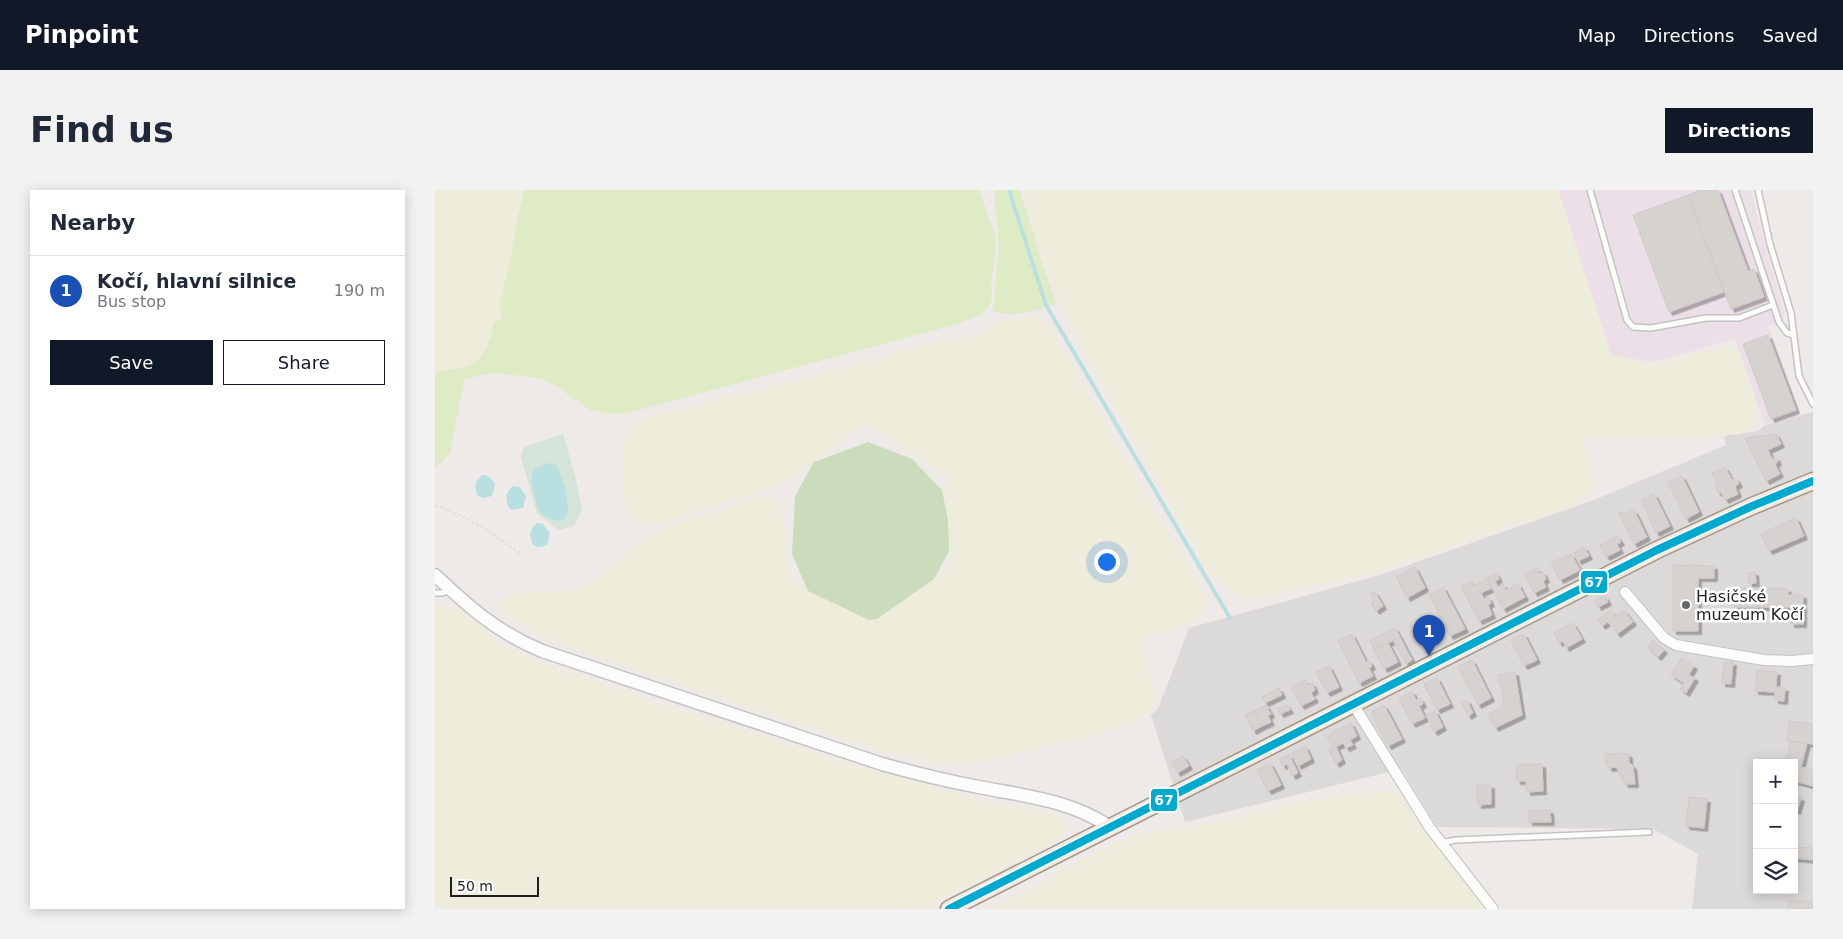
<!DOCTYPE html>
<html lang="en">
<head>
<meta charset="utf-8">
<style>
  body { margin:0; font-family:"DejaVu Sans",sans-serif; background:#f2f2f3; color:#1f2937 }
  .controls { position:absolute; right:15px; bottom:15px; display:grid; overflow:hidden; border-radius:0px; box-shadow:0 2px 12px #0003 }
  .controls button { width:45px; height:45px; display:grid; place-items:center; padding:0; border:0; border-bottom:1px solid #e0e1e3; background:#fff; color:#1f2937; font:25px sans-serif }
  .scale { position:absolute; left:15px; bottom:12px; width:89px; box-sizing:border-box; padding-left:5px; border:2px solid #1f1f1f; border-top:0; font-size:14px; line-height:18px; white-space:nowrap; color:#1f1f1f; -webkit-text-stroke:4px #fff; paint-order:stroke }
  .you { position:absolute; left:671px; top:371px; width:18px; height:18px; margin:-12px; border:4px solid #fff; border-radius:50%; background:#1a73e8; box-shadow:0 0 0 8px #1a73e833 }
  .badge { display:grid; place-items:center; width:32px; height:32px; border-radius:50%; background:#111827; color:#fff; font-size:16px; font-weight:700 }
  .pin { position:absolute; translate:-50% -41px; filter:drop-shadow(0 1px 2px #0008) }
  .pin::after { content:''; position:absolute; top:26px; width:18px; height:15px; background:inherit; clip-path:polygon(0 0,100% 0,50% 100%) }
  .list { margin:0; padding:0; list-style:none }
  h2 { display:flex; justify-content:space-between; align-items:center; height:65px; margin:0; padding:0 20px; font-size:21px }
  h2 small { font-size:16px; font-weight:400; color:#747a83 }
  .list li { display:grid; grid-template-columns:32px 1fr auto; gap:15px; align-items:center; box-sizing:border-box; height:70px; padding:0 20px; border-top:1px solid #e0e1e3 }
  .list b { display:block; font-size:19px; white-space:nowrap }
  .list p { margin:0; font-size:16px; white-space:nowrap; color:#747a83 }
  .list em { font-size:16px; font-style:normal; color:#747a83 }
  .actions { display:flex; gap:10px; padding:15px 20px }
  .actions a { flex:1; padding:11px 0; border:1px solid #111827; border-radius:0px; text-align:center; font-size:18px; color:#111827 }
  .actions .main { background:#111827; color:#fff }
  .icon { flex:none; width:28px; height:28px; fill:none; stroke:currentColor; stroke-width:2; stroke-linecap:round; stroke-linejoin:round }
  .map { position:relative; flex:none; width:1378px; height:719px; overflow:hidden; border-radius:0px }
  header { display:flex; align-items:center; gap:30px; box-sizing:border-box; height:70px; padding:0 25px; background:#111827; color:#fff }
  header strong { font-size:24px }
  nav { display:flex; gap:28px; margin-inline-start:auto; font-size:18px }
  .intro { display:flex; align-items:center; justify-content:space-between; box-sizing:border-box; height:120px; padding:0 30px }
  h1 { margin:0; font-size:35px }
  .button { padding:12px 22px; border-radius:0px; background:#111827; color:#fff; font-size:18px; font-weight:700 }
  main { display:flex; gap:30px; padding:0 30px }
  aside { flex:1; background:#fff; border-radius:0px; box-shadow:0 2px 12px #0003 }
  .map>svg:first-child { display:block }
  .residential { fill:#dcdad9; fill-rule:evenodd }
  .industrial { fill:#ebdfe8 }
  .farmland { fill:#eeecda }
  .grass { fill:#dfebc5 }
  .forest { fill:#cbdcbc }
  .wetland { fill:#d5e4d9 }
  .water { fill:#b9dfe1 }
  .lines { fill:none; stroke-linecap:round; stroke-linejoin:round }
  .stream { stroke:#b9dfe1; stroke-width:4 }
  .building { fill:#d6d2d0; stroke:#d0cbc8; filter:url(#shadow) }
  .service-casing { stroke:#c4c3c2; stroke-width:8 }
  .minor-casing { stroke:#c4c3c2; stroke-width:12 }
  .tertiary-casing { stroke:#c4c3c2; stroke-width:15 }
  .primary-casing { stroke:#a39483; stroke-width:19 }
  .path { stroke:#ebd9d9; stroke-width:2; stroke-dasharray:2.5 2.5; stroke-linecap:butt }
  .service { stroke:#fcfcfb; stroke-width:5 }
  .minor { stroke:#fcfcfb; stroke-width:10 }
  .tertiary { stroke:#fcfcfb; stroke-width:12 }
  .primary { stroke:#f1eae4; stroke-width:16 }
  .bus-1-casing { stroke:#fff; stroke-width:11 }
  .bus-1 { stroke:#00a9ce; stroke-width:8 }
  .poi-dot { fill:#676665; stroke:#fff; stroke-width:2 }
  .labels { text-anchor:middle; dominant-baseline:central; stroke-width:5; stroke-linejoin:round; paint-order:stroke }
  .poi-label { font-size:16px; fill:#1f1f1f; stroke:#fff; text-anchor:start }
  .line-badge { stroke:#fff; stroke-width:2 }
  .badge-label { font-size:14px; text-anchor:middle; font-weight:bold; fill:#fff }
</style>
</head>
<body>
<header>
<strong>Pinpoint</strong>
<nav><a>Map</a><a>Directions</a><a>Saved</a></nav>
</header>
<div class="intro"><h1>Find us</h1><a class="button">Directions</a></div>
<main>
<aside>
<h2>Nearby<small></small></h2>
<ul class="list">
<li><span class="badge" style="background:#1a4fb4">1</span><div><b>Kočí, hlavní silnice</b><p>Bus stop</p></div><em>190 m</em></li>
</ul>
<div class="actions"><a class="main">Save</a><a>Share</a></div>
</aside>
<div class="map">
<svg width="1378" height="719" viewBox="0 0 1378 719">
  <defs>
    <filter id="shadow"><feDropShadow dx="3.5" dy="3.5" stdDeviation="0" flood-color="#0004"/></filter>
  </defs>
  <rect width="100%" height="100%" fill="#edeae7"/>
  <path class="residential" d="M1378,222v497h-121l6,-55 -45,-25 -216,-2 -36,-58 -216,53 -34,-107 7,-6 31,-81 191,-53 214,-75 132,-55 -2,-9 34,-5 7,-6zM1322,573h37v127h-37z"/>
  <path class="industrial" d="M1123,0h192l35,126 -6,6 -10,4 32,90 -36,9 -30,-86 -82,23 -42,-7z"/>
  <path class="farmland" d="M0,0h90l-7,25 -7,42 -11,45 1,16 -2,3 -5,1 -9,30 -14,14 -36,6z
    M588,0h535l53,165 42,10 69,-19h6l10,7 17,47 2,13 -1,13 -6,5 -13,3 -52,5 -94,-1 -8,2 10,37 1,10 -5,9 -15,9 -26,11 -42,10 -46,18 -87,29 -40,9 -37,6 -23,8 -22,4 -13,-3 -28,-22 -137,-242 -28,-68 -15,-45z
    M598,127l17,8 65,117 92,157v6l-4,8 -5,6 -11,6 -48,14 16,53 -1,11 -6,11 -13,9 -150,39 -30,2 -24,-1 -57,-14 -165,-54 -160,-55 -46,-26 -4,-7 2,-7 15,-7 53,-2 21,-7 56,-48 26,-11 36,-12 52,-15h11l6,4 3,7 5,22 5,50 6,4 73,35 8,-1 73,-51 -5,-93 -69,-45 -10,-3 -9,2 -9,6 -60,46 -13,6 -117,37h-15l-8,-3 -5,-6 -6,-16 -2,-19 1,-37 8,-17 18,-9 161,-40 128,-36 32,-5 10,-3 18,-11z
    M0,415l16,2 10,4 36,30 3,5 6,1 38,17 108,37 211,67 138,37 40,5 17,4 7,5 3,6 -2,7 -21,16 -127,61h-483z
    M942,601l13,2 10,6 85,110h-498l145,-73 14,-5 33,-1 112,-26z"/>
  <path class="grass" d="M90,0h454l16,44v22l-4,24 1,14 -3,12 -8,9 -24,9 -330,89 -16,1 -21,-4 -31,-22 -17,-9 -36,-5h-22l-20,6 -14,73 -15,16v-97c42,-6 49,-6 59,-50l5,-1 2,-3 -1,-16 11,-45 7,-42z
    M559,0h26l23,76 14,38c-20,6 -44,15 -64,7l6,-63z"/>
  <path class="forest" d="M433,252l44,17 30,31 6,30 1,31 -15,28 -57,40 -8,1 -61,-29 -16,-37 3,-58 19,-34z"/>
  <path class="wetland" d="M128,244l12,42 7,34 -8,16 -15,4 -22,-17 -16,-56 3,-10z"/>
  <path class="water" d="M115,273c1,0 7,3 7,4 5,5 12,37 11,44 -1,5 -3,7 -7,10 -8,-1 -16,-3 -22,-10 -2,-3 -3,-11 -4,-15 -5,-18 -7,-29 15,-33z
    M47,285l7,1 6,8 -3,12 -9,2 -5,-2c-4,-9 -4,-14 4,-21z
    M78,296l7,1 6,9 -3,12 -9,2 -5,-2c-4,-10 -4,-15 4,-22z
    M102,333l6,1 7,9 -3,12 -9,2 -5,-2c-4,-10 -4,-15 4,-22z"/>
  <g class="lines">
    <path class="stream" d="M574,0l37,115 184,313"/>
  </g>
  <path class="building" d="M1266,0h17l30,81 6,-2 10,28 -33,12 -43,-114z
    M1253,5l36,97 -55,20 -36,-97z
    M1333,145l28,75 -25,9 -28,-75z
    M1341,244l5,10 -13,6 4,9 4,-2 2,5 -3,2 5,10 -14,7 -21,-43z
    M1290,277l7,13 4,-2 3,6 -4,2 3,8 -13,6 -4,-8 -3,1 -3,-7 3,-1 -6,-12z
    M1247,286l17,36 -13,7 -18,-37z
    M1219,304l16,32 -14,7 -15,-33z
    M1199,320l13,27 -13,7 -15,-31 2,-1 1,3z
    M1361,328l8,18 -35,15 -8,-17z
    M1182,346l4,6 -4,2 3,6 -14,7 -6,-12z
    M1149,357l5,9 -11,5 -4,-9z
    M1136,364l9,16 -20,10 -9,-17z
    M1238,375l41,1v12h-16v53h-25z
    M980,377l10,21 -18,10 -11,-21z
    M1102,378l3,6 3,-2 3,7 -3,2 3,6 -12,6 -9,-19z
    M1320,382l1,11 -7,1 -1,-11z
    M1061,383l3,6 -4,2 3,6 5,-3 3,6 12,-6 7,13 -22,12 -16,-31z
    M1052,389l5,9 -11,5 3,6 4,-2 3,6 -3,2 4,10 -13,6 -18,-35 11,-5 2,5z
    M1008,397l22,42 -15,7 -21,-42z
    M1300,398h30l-1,19h-30z
    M1330,398l23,1v6h15v29h-12v-17h-27z
    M940,402l8,14 -7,5 -5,-8 3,-2 -4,-7z
    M1170,406l3,6 -10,5 -3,-6z
    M1176,420l5,6 8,-6 9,12 -16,12 -9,-12 -6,4 -4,-6z
    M1138,433l9,16 -16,9 -3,-7 -4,2 -5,-10z
    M960,438l5,9 -26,13 -4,-10z
    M917,444l14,28 3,-2 3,6 -3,2 4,8 -14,7 -21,-42z
    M1089,444l13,26 -13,6 -13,-26z
    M965,447l12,23 -6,4 -13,-24z
    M1218,450l11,10 -6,7 -11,-10z
    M953,453l10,19 -14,7 -10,-19z
    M1247,468l12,8 -5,9 6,3 -9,15 -6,-4 4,-6 -13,-8z
    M1037,470l19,38 -13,7 -20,-38z
    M1289,472h9l-2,22 -9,-1z
    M894,476l10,21 -12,6 -11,-21z
    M1322,480l20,2 -1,15 9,1 -1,13 -9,-1v-8l-20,-1z
    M1080,482l7,43 -27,13 -7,-14 16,-8 -3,-22 -4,-3 2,-6z
    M1002,488l13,26 -13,6 -13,-26z
    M870,490l3,5 4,-2 3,7 -4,3 4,6 -14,7 -10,-19z
    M844,498l3,7 -17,8 -3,-6z
    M977,501l4,9 4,-2 3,6 -4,2 6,12 -13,6 -13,-26z
    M1032,510l6,13 -5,3 -6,-13z
    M831,515l5,9 -3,2 3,6 -9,4 -8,-15z
    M852,515l3,5 -10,4 -2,-5z
    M949,515l18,34 -14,7 -17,-34z
    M819,521l8,15 -9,5 -8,-16z
    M1000,521l8,16 -9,5 -8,-17z
    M1354,531l24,3v20l-26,-3z
    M916,533l6,13 -7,4 3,5 -7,3 -3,-5 -7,4 6,13 -6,4 -7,-14 4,-2 -6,-11 6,-3 -1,-2z
    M1356,551l16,2 -6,24 12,3v16l-19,-5v-18h-8z
    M870,556l6,13 -13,7 -7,-13z
    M1192,563l2,2v7l4,4 2,18h-10l-7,-14 -2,-3 -7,1 -4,-8v-6z
    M854,565l9,18 -6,3 -5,-12 -4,2 -4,-7z
    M748,566l6,10 -12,7 -5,-11z
    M835,573l11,22 -13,6 -11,-21z
    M1107,574l1,27 -16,1 -1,-11h-9l-1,-16z
    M1042,595h14v19l-13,1z
    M1359,606l7,2 -4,13 -3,-1z
    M1254,607l18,2 -3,29 -18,-2z
    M1115,620l1,12h-22v-11z
    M1359,657l19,1v12l-19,-2z
    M1354,710l24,2v7h-25z"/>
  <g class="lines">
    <g class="service-casing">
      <path id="service" d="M1155,0l37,130 6,7 18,1 55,-10h33l34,-13
        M1300,0l44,132 8,11 7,2
        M1323,0l12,54 21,69 8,63 14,28
        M0,403h7l9,-3
        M1007,654l4,-2 10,-2 193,-8"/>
    </g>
    <g class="minor-casing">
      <path id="minor" d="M1190,402l39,46 12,7 88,15 28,1 21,-2
        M918,514l77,124 63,81"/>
    </g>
    <g class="tertiary-casing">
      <path id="tertiary" d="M0,385c35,33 62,57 107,76l340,113c32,9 65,17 97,23 46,9 91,13 131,40"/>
    </g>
    <g class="primary-casing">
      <path id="primary" d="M514,719l708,-359 93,-43 63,-26"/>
    </g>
    <path class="path" d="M0,316c33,9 60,30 88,49"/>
    <use href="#service" class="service"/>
    <use href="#minor" class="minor"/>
    <use href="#tertiary" class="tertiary"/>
    <use href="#primary" class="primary"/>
    <g class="bus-1-casing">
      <path id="bus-1" d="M514,719l708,-359 93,-43 63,-26"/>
    </g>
    <use href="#bus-1" class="bus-1"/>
  </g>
  <circle class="poi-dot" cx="1251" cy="415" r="5"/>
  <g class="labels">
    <g class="poi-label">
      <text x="1261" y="406">Hasičské<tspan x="1261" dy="18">muzeum Kočí</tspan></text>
    </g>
  </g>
  <g class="line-badge">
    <rect x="1145" y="380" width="28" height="24" rx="5" fill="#00a9ce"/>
    <rect x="715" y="598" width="28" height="24" rx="5" fill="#00a9ce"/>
  </g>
  <g class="badge-label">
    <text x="1159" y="397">67</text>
    <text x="729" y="615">67</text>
  </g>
</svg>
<div class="controls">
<button>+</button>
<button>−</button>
<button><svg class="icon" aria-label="layers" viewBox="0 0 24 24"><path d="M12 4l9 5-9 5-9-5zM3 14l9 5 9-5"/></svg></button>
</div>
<div class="scale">50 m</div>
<div class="you"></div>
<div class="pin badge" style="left:994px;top:466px;background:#1a4fb4">1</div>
</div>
</main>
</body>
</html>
